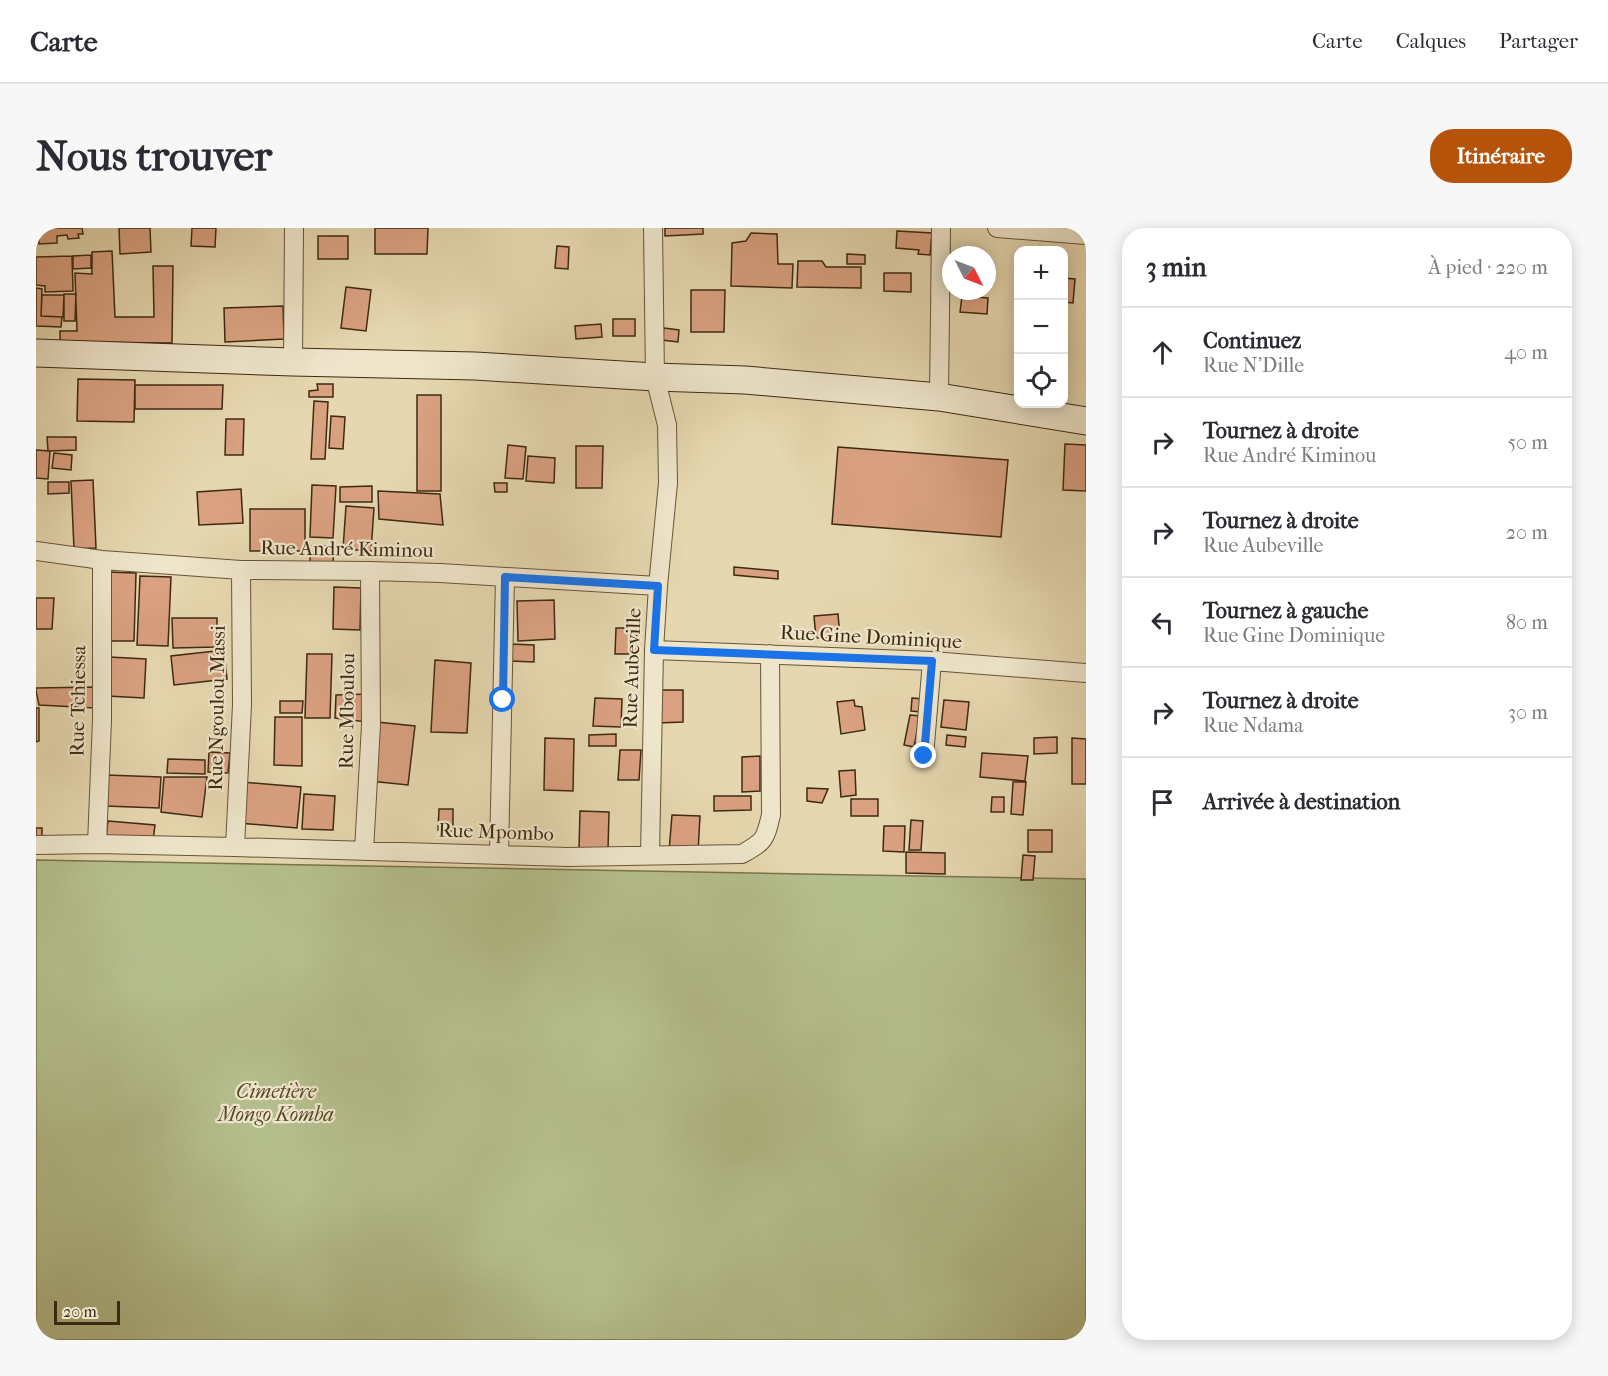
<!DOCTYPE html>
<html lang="fr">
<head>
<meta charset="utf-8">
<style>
  body { margin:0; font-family:"IM FELL French Canon",serif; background:#f7f7f7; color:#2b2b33 }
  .controls { position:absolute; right:18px; top:18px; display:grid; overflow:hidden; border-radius:12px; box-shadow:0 3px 15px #0003 }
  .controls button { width:54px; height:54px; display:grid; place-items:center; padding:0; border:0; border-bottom:2px solid #e1e1e2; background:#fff; color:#2b2b33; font:30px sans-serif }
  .compass { position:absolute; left:906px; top:18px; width:54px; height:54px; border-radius:50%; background:#fff; box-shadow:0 3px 15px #0003; rotate:132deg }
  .scale { position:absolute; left:18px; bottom:15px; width:66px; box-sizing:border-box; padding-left:6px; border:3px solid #3e2a10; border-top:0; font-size:16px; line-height:21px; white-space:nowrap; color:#3e2a10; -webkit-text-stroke:4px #eee5cb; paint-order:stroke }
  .stop { position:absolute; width:18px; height:18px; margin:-14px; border:4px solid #1a73e8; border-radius:50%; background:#fff }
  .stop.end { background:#1a73e8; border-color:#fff; box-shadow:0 2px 6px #0008 }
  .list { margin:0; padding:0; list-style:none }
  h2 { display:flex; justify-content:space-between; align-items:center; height:78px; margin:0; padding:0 24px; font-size:26px }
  h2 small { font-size:20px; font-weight:400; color:#7c7c81 }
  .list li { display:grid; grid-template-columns:39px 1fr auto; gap:18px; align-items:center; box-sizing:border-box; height:90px; padding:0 24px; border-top:2px solid #e1e1e2 }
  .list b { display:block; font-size:22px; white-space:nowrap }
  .list p { margin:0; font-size:20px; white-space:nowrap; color:#7c7c81 }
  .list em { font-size:20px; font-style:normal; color:#7c7c81 }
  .icon { flex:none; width:33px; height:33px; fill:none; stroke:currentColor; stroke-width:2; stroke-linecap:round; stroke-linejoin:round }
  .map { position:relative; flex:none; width:1050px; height:1112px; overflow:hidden; border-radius:24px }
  header { display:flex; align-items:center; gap:36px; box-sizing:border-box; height:84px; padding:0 30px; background:#fff; border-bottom:2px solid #e1e1e2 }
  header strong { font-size:28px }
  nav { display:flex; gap:33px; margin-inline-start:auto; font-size:21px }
  .intro { display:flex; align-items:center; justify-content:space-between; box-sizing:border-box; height:144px; padding:0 36px }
  h1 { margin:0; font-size:42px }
  .button { padding:15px 27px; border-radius:24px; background:#b45309; color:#fff; font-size:21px; font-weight:700 }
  main { display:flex; gap:36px; padding:0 36px }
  aside { flex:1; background:#fff; border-radius:24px; box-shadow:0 3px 15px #0003 }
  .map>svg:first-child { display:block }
  .green { fill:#b4be8c; stroke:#79744e; stroke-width:1.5 }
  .building { fill:#daa181; stroke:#3e2a10; stroke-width:1.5 }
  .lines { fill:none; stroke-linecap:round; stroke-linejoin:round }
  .street-casing { stroke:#685538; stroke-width:20 }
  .secondary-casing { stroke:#3e2a10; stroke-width:29 }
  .street { stroke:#eee5cb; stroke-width:18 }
  .secondary { stroke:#eee5cb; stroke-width:27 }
  .route { stroke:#1a73e8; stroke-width:8 }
  .labels { text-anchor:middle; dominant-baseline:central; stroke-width:4.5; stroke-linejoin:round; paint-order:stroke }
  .street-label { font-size:20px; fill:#3e2a10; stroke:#eee5cb }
  .park-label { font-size:20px; font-style:italic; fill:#564829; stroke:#eee5cb }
</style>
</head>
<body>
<header>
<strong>Carte</strong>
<nav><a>Carte</a><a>Calques</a><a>Partager</a></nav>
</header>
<div class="intro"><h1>Nous trouver</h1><a class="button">Itinéraire</a></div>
<main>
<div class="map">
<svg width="1050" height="1112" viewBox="0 0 1050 1112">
  <rect width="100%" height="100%" fill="#e5d7af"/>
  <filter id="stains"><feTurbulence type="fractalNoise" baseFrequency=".00333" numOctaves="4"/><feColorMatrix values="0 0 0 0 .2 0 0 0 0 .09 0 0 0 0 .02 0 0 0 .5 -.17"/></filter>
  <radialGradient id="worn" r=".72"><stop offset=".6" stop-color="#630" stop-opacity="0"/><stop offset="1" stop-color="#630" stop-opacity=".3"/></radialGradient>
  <path class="green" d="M0,632l1050,19v461h-1050z"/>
  <path class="building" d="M2,0h44l1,6h-5l1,4 -11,1 -1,-4 -10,1v7l-18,1z
    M83,0h31l1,24 -31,2z
    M156,0h24l-1,19 -24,-1z
    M339,0h53l-1,26h-52z
    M629,0h38v6l-38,2z
    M861,3l35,2 -2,22 -12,-1 1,-4 -23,-2z
    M715,5l26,1 1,30h15l-1,24 -61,-2 1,-43 14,-2z
    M282,8h30v23h-30z
    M521,18l12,1 -1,22 -13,-1z
    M76,23l3,66h39l-1,-51h20l-1,77 -112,-1v-11h17l-2,-58 17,1v-22z
    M811,26l18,1v9h-18z
    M55,27v13l-18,1v-13z
    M36,28l1,35 -28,1v-6l-9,-1v-28z
    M762,33h24l4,6h35v21l-64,-1z
    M848,45h27v19l-27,-1z
    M1028,50l11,1 -2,24 -9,-1z
    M310,59l25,3 -5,41 -25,-3z
    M0,60l6,1 -1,27 21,1 -1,10 -25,-1z
    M655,62h34l-1,42h-33z
    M28,66h12l-1,27h-11z
    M6,67h22l-1,22 -22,-1z
    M926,68l26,2 -1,16 -27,-2z
    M247,78l1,33 -59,3 -1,-34z
    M577,91h22v17h-22z
    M565,96l1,13 -26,2 -1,-13z
    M628,100l15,2 -1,12 -16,-2z
    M42,151l57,1 -1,42 -57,-1z
    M281,156h16v13h-24v-6l9,-1z
    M99,157h88l-1,24h-87z
    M381,167h24v96h-24z
    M278,173l14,1 -3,57h-14z
    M295,188l14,1 -2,32 -14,-1z
    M190,191h18l-1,36h-18z
    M11,209h29v13l-28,1z
    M1029,216l21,1v46l-23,-1z
    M472,217l18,2 -3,32 -18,-1z
    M540,218h27l-1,42h-26z
    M802,219l170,13 -7,77 -169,-13z
    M0,222l14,1 -2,28 -12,-1z
    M18,225l18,2 -1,15 -19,-2z
    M492,228l27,2 -1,25 -28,-2z
    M57,252l3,68 -22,1 -3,-68z
    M12,254h21v11l-21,1z
    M458,255h13v9h-12z
    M276,257l24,1 -3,52 -23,-1z
    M336,258v16h-32v-15z
    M205,261l2,34 -44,2 -2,-33z
    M342,263l62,3 3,31 -64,-6z
    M310,278l28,2 -3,43 -28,-2z
    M214,281h55v42h-55z
    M274,318h24l-1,17h-23z
    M698,339l44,4v8l-44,-4z
    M71,344l29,1 -2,68h-29z
    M104,348l31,1 -3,69 -31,-1z
    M298,359l27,1 -1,42 -27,-1z
    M0,370h18l-2,31h-16z
    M518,372l1,39 -37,2 -1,-40z
    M802,386l2,23 -24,1 -2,-22z
    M136,390h45v29l-44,1z
    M580,400h21l-1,26h-21z
    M474,416l24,1v17l-24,-1z
    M188,422l3,29 -53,6 -3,-29z
    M271,426h25l-2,64h-25z
    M73,429l37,2 -2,39 -37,-2z
    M399,432l36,3 -4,70 -36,-1z
    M60,459v21l-57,-3 -3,-14v-3z
    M623,462h24v32l-25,1z
    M333,466l-2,28 -32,-4 1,-23z
    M559,470l27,1 -1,28 -28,-1z
    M876,470l11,1 -1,13 -11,-1z
    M818,472l1,6 7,1 3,23 -24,4 -4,-32z
    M908,472l25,2 -3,28 -25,-3z
    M244,473h23l-1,12h-22z
    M0,480h3v33l-3,1z
    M874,487l10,1 -6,31 -10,-2z
    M239,489h27v49l-28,-1z
    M341,494l38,4 -7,59 -38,-4z
    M580,506v12h-27v-11z
    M911,507l19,2 -1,10 -19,-2z
    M1021,509v16l-23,1v-16z
    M509,510l29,1 -1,52 -29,-1z
    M1036,510l14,1v45h-14z
    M584,522h21l-2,30h-21z
    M173,524l21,1 -2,20 -20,-1z
    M946,525l46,3 -3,25 -45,-4z
    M724,528v35l-18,1v-35z
    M132,531l37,1v14l-38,-1z
    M819,542l1,25 -15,2 -2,-26z
    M70,547l55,2 -2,31 -54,-2z
    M128,549h43l-5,40 -41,-5z
    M206,554l59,5 -4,41 -59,-5z
    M977,554h13l-3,33 -12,-1z
    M771,560l21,1 -6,14 -15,-2z
    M268,566l31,2 -2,34 -31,-1z
    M678,568h37v14l-37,1z
    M956,569h12v15h-13z
    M815,571h27v17h-27z
    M403,581h14v22l-15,-1z
    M544,583l29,1 -1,38 -29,-1z
    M636,587l28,1 -2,36 -29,-1z
    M875,592l12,1 -2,29h-12z
    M72,593l47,4 -2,16 -47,-4z
    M848,598h21l-1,26 -21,-1z
    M0,600h6v12h-6z
    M992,602h24v22h-24z
    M870,624l39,1v21l-39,-1z
    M987,627l12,1 -2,24h-12z"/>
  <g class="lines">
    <g class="street-casing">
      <path id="street" d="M961,0l89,7
        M257,134l1,-134
        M903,169l2,-169
        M0,323l66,9 139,10 129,1 70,2 218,13
        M618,422l278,11 154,12
        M888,528l8,-95
        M61,616l5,-124v-160
        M0,617l61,-1 138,3 333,10 174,-3c23,-13 23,-14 29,-39l-1,-161
        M199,619l7,-142 -1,-135
        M328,623l7,-126 -1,-154
        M463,626l6,-277
        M614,627l4,-205 4,-64 10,-103 -1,-58 -12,-48 -2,-149"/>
    </g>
    <g class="secondary-casing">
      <path id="secondary" d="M0,125l257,9 182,4 180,11 90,3 194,17 147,24"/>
    </g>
    <use href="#street" class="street"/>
    <use href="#secondary" class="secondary"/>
  </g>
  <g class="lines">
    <path class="route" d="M467,472l2,-123 153,9 -4,64 278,11 -8,95"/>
  </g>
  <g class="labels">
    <g class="street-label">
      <text transform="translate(311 321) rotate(1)">Rue André Kiminou</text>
      <text transform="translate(835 409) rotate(3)">Rue Gine Dominique</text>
      <text transform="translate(596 440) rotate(-88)">Rue Aubeville</text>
      <text transform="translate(42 473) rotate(-89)">Rue Tchiessa</text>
      <text transform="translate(181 480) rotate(-89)">Rue Ngoulou Massi</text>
      <text transform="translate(311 483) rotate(-89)">Rue Mboulou</text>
      <text transform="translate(460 604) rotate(2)">Rue Mpombo</text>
    </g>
    <g class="park-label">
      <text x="240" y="863">Cimetière<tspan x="240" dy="23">Mongo Komba</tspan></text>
    </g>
  </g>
  <rect width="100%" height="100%" filter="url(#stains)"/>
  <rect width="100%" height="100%" fill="url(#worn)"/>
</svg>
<div class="controls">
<button>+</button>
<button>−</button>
<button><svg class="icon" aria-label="locate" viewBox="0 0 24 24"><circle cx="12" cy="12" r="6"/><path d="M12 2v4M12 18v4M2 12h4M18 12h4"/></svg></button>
</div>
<svg class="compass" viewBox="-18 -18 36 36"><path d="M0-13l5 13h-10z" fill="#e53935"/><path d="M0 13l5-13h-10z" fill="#7c7c81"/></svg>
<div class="scale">20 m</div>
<div class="stop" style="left:467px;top:472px"></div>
<div class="stop end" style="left:888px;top:528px"></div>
</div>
<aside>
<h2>3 min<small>À pied · 220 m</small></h2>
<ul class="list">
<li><svg class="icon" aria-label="ahead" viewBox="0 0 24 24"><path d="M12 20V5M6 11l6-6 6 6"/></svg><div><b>Continuez</b><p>Rue N'Dille</p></div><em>40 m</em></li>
<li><svg class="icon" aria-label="right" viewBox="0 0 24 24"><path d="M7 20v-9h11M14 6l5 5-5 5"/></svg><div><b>Tournez à droite</b><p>Rue André Kiminou</p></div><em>50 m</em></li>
<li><svg class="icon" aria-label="right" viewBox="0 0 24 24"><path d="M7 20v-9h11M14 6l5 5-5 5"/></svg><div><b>Tournez à droite</b><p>Rue Aubeville</p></div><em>20 m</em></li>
<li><svg class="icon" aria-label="left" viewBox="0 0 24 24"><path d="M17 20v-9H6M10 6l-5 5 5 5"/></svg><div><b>Tournez à gauche</b><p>Rue Gine Dominique</p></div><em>80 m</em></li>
<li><svg class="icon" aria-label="right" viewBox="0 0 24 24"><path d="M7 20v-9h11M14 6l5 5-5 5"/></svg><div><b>Tournez à droite</b><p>Rue Ndama</p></div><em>30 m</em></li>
<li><svg class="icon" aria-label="arrive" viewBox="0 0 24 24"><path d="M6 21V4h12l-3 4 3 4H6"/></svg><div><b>Arrivée à destination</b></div></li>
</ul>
</aside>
</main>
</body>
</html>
